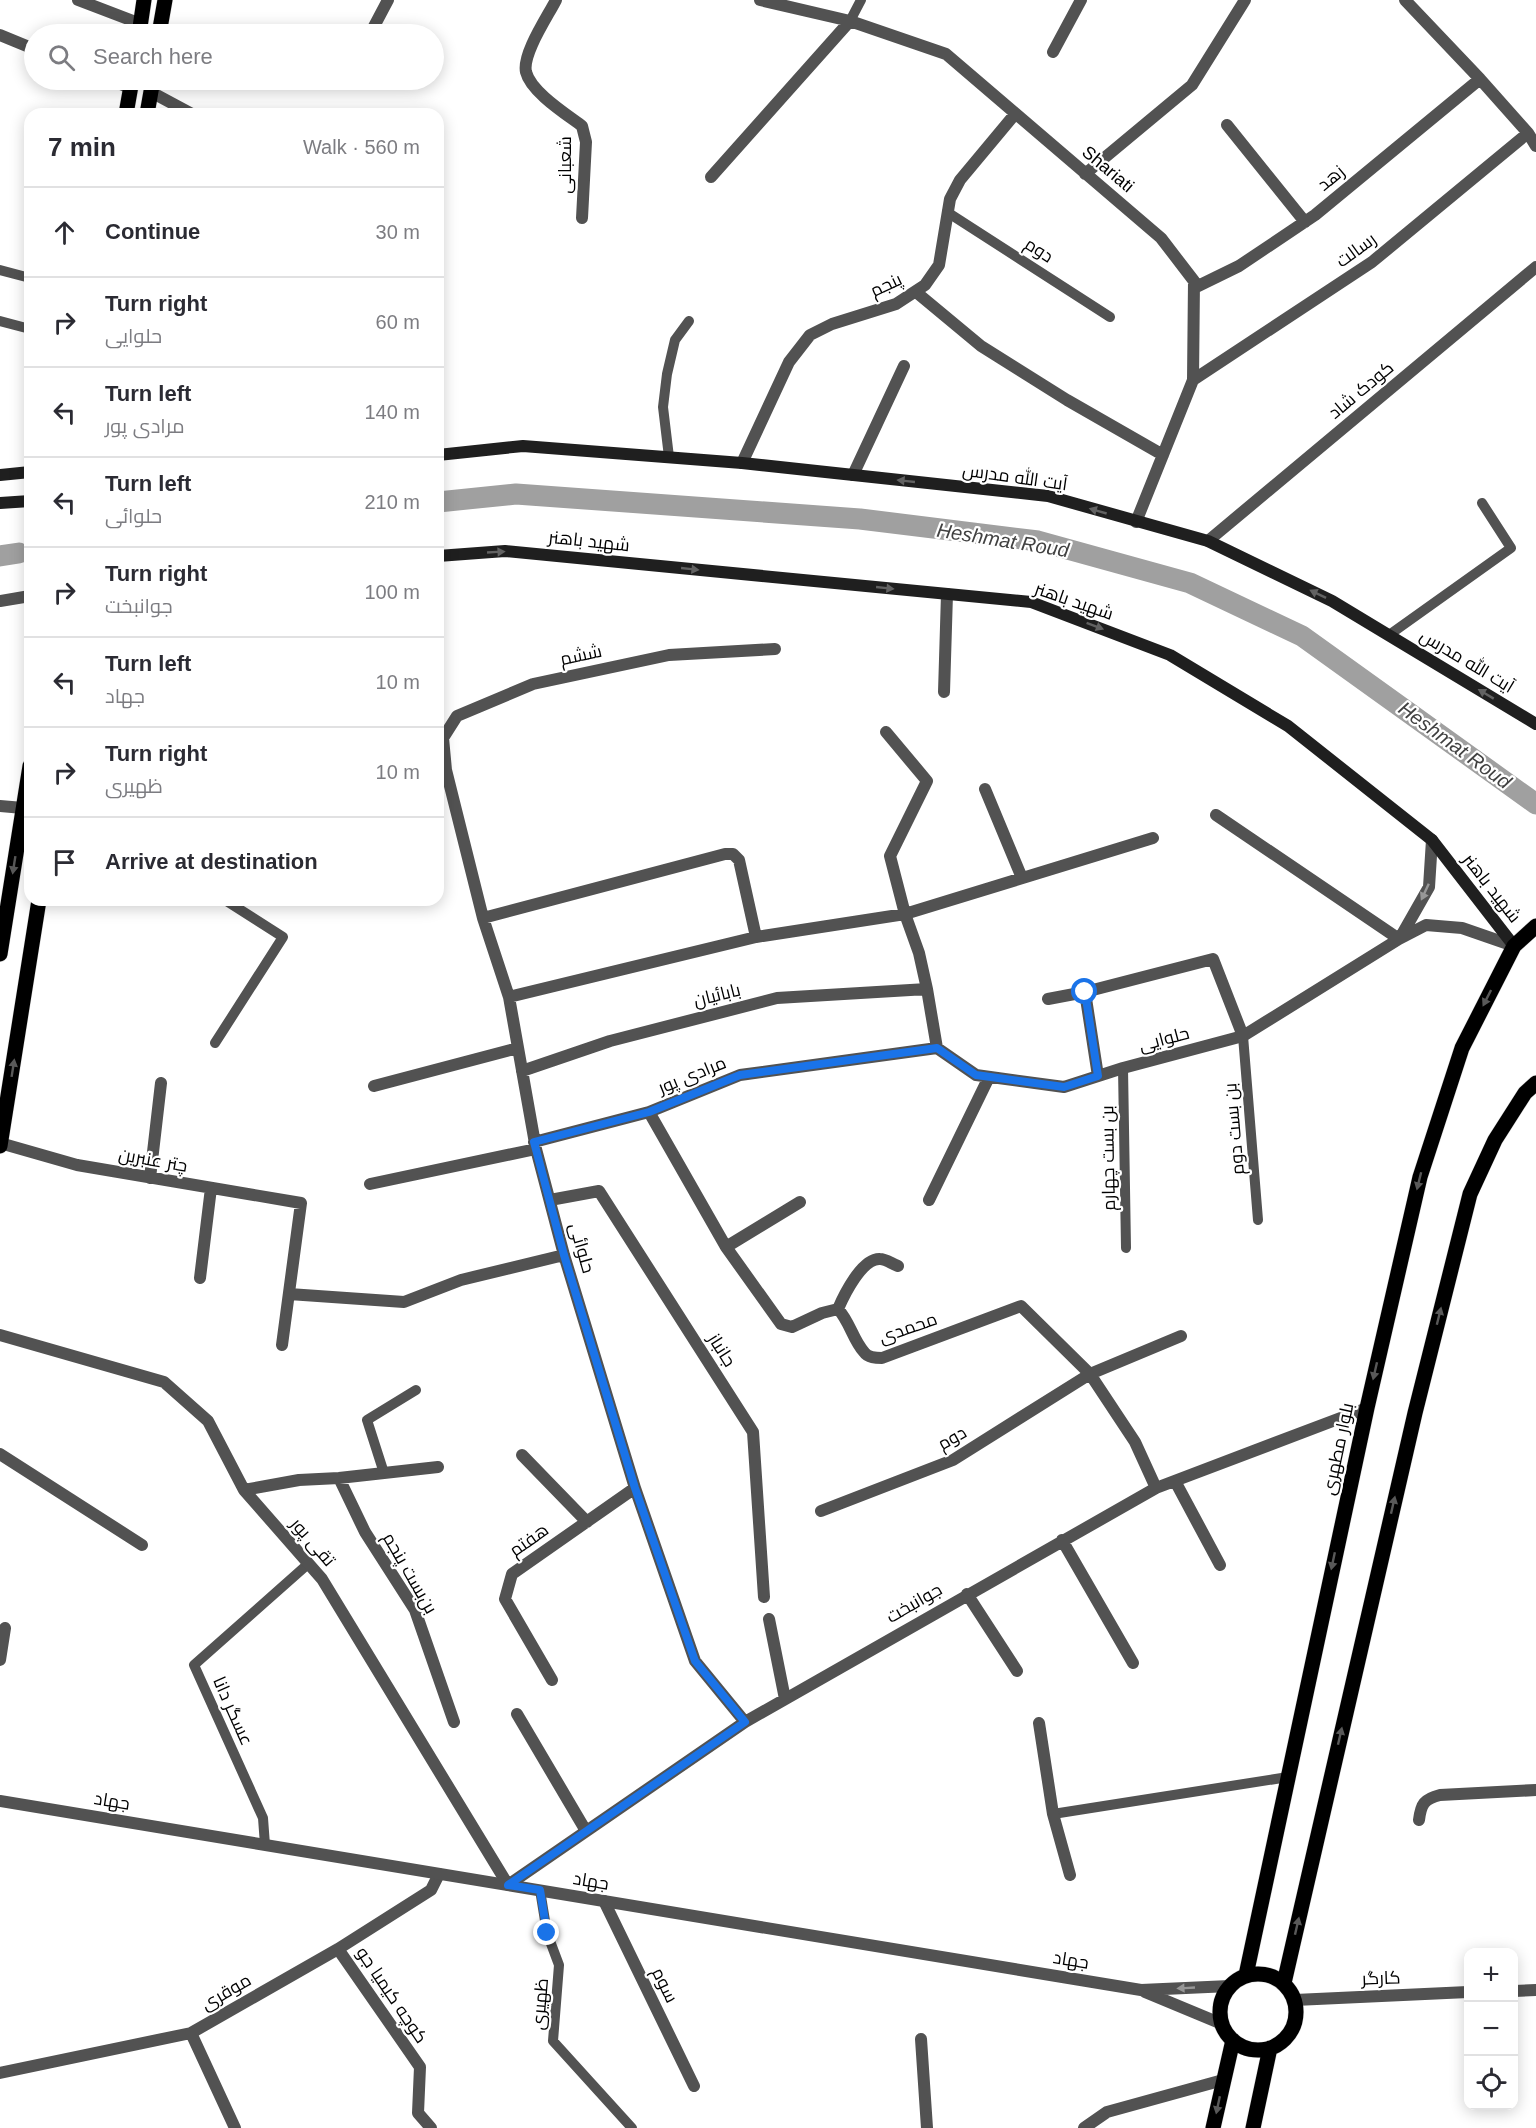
<!DOCTYPE html>
<html lang="en">
<head>
<meta charset="utf-8">
<style>
  body { margin:0; font-family:Arial,Cairo,sans-serif; background:#f7f7f7; color:#2b2b33 }
  .controls { position:absolute; right:18px; bottom:18px; display:grid; overflow:hidden; border-radius:12px; box-shadow:0 3px 15px #0003 }
  .controls button { width:54px; height:54px; display:grid; place-items:center; padding:0; border:0; border-bottom:2px solid #e1e1e2; background:#fff; color:#2b2b33; font:30px sans-serif }
  .stop { position:absolute; width:18px; height:18px; margin:-14px; border:4px solid #1a73e8; border-radius:50%; background:#fff }
  .stop.end { background:#1a73e8; border-color:#fff; box-shadow:0 2px 6px #0008 }
  .list { margin:0; padding:0; list-style:none }
  h2 { display:flex; justify-content:space-between; align-items:center; height:78px; margin:0; padding:0 24px; font-size:26px }
  h2 small { font-size:20px; font-weight:400; color:#7c7c81 }
  .list li { display:grid; grid-template-columns:39px 1fr auto; gap:18px; align-items:center; box-sizing:border-box; height:90px; padding:0 24px; border-top:2px solid #e1e1e2 }
  .list b { display:block; font-size:22px; white-space:nowrap }
  .list p { margin:0; font-size:20px; white-space:nowrap; color:#7c7c81 }
  .list em { font-size:20px; font-style:normal; color:#7c7c81 }
  .icon { flex:none; width:33px; height:33px; fill:none; stroke:currentColor; stroke-width:2; stroke-linecap:round; stroke-linejoin:round }
  .map { position:relative; flex:none; width:1536px; height:2128px; overflow:hidden }
  .search { position:absolute; background:#fff; box-shadow:0 3px 15px #0003; left:24px; top:24px; width:420px; height:66px; display:flex; align-items:center; gap:15px; box-sizing:border-box; padding:0 21px; border-radius:33px; color:#7c7c81; font-size:22px }
  .panel { position:absolute; background:#fff; box-shadow:0 3px 15px #0003; left:24px; top:108px; width:420px; height:798px; border-radius:18px }
  .map>svg:first-child { display:block }
  .lines { fill:none; stroke-linecap:round; stroke-linejoin:round }
  .canal { stroke:#a0a0a0; stroke-width:21 }
  .primary-casing { stroke:#dbdbdb; stroke-width:16 }
  .service { stroke:#525252; stroke-width:10 }
  .minor { stroke:#525252; stroke-width:12 }
  .tertiary { stroke:#525252; stroke-width:12 }
  .secondary { stroke:#1f1f1f; stroke-width:12 }
  .primary { stroke:#000; stroke-width:15 }
  .oneway { fill:#626262 }
  .oneway2 { fill:#595959 }
  .oneway3 { fill:#979797 }
  .route { stroke:#1a73e8; stroke-width:8 }
  .labels { text-anchor:middle; dominant-baseline:central; stroke-width:4.5; stroke-linejoin:round; paint-order:stroke }
  .street-label { font-size:18px; fill:#000; stroke:#fff }
  .water-label { font-size:20px; font-style:italic; fill:#414141; stroke:#fff }
</style>
</head>
<body>
<div class="map">
<svg width="1536" height="2128" viewBox="0 0 1536 2128">
  <rect width="100%" height="100%" fill="#fff"/>
  <g class="lines">
    <path class="canal" d="M438,502l78,-8 344,25 178,22 152,42 112,53 234,168
      M0,556l19,-3"/>
    <g class="primary-casing">
      <path id="primary" d="M139,34l5,-34
        M159,34l6,-34
        M126,114l6,-34
        M147,114l6,-34
        M0,954l30,-188
        M0,1146l39,-246
        M1220 2012a38 38 0 1 1 76 0a38 38 0 1 1-76 0Z
        M1246,1975l121,-567 53,-231 42,-129 52,-102 22,-20
        M1284,1983l131,-570 55,-219 25,-54 30,-47 11,-10
        M1213,2128l20,-88
        M1253,2128l17,-80"/>
    </g>
    <path class="service" d="M850,21l11,-21
      M947,212l163,105
      M0,270l30,8
      M0,321l30,8
      M669,457l-6,-50 4,-33 8,-34 14,-19
      M1389,635l122,-87 -29,-45
      M1243,1036l15,184
      M215,1043l68,-106 -58,-37
      M1123,1068l3,180
      M384,1473l-17,-53 49,-30
      M1053,1814l235,-37
      M265,1845l-2,-27 -69,-153 114,-101
      M540,1890l7,43 12,32 -6,76 79,87"/>
    <path class="minor" d="M78,0l63,24
      M556,0c-8,16 -34,54 -30,72 5,20 40,42 56,54l4,16 -4,76
      M760,0l90,21 96,33 215,184 33,43 -1,99 -57,142
      M1405,0l75,79 48,54 8,13
      M370,34l18,-34
      M0,35l34,14
      M1053,52l28,-52
      M111,80l19,8
      M151,92l41,22
      M1227,125l78,97
      M1085,174l107,-89 53,-85
      M711,177l139,-156
      M1194,288l45,-22 76,-51 165,-136
      M916,292l65,54 86,54 96,55
      M1193,380l179,-118 156,-129
      M742,463l47,-101 21,-27 22,-11 64,-20 29,-19 14,-20 11,-66 10,-19 55,-66
      M853,475l51,-109
      M1208,541l328,-274
      M0,601l30,-5
      M944,692l3,-98
      M886,732l41,49 -37,75 15,58 14,39 8,36 10,59 39,27 88,12 59,-19 120,-32 156,-97 27,-14 36,3 52,18
      M446,770l-3,-32 14,-22 76,-32 136,-29 106,-6
      M438,773l8,-3 37,148 26,79 27,152 28,106 71,233 60,173 50,61
      M985,789l37,89
      M0,806l23,2
      M1216,815l183,124
      M483,918l242,-64h8l6,6 17,77
      M1400,938l29,-51 3,-47
      M509,997l247,-60 149,-23 248,-76
      M1048,999l37,-7
      M522,1071l88,-30 167,-43 150,-9
      M1098,1076l-13,-84 128,-33 30,77
      M374,1086l144,-38
      M649,1112l77,135 55,77 11,3 30,-14 16,-4c12,13 15,31 26,43 4,6 12,6 18,6l139,-52 69,68 45,68 21,46
      M534,1142l115,-30 91,-37 197,-27
      M0,1143l77,22 224,38 -19,142
      M150,1178l11,-95
      M370,1184l166,-35
      M550,1200l49,-9 154,241 11,165
      M929,1200l60,-123
      M726,1247l74,-45
      M200,1278l11,-90
      M289,1294l115,8 57,-22 103,-25
      M838,1309c6,-14 24,-51 42,-50 6,0 12,5 18,7
      M0,1335l164,47 44,39 36,69 78,89 186,306 237,-163 411,-234 211,-80
      M0,1454l142,91
      M522,1455l65,67
      M339,1478l26,54 50,78 39,112
      M1175,1481l45,84
      M244,1490l55,-10 40,-2 99,-11
      M821,1511l132,-51 137,-86 91,-38
      M1062,1540l71,123
      M967,1594l50,77
      M769,1619l16,80
      M0,1660l5,-32
      M552,1680l-47,-81 7,-25 123,-86
      M517,1714l69,117
      M1039,1723l14,91 17,61
      M1419,1820c2,-16 5,-21 21,-25l96,-5
      M604,1901l90,185
      M338,1949l82,118 -2,46 13,15
      M1514,1991l22,-1
      M1295,2000l173,-8
      M191,2033l44,95
      M921,2039l6,89
      M0,2073l191,-40 147,-84 93,-59 8,-16
      M1084,2128l23,-16 116,-32"/>
    <path class="tertiary" d="M0,1801l1141,189 89,-4
      M1145,1992l77,32"/>
    <path class="secondary" d="M438,455l85,-9 219,17 306,33 160,45 124,60 204,123
      M0,475l30,-3
      M0,503l30,-2
      M438,556l67,-5 526,51 139,53 118,71 144,114 82,106"/>
    <use href="#primary" class="primary"/>
  </g>
  <defs><path id="oneway-solid" d="M-6-.8H1V-3.2L6.5 0L1 3.2V.8H-6Z" transform="scale(1.5)"/></defs>
  <g class="oneway">
    <use href="#oneway-solid" transform="translate(906 481) rotate(-174)"/>
    <use href="#oneway-solid" transform="translate(1098 511) rotate(-164)"/>
    <use href="#oneway-solid" transform="translate(496 552) rotate(-3)"/>
    <use href="#oneway-solid" transform="translate(690 569) rotate(6)"/>
    <use href="#oneway-solid" transform="translate(885 588) rotate(6)"/>
    <use href="#oneway-solid" transform="translate(1318 594) rotate(-154)"/>
    <use href="#oneway-solid" transform="translate(1095 626) rotate(21)"/>
    <use href="#oneway-solid" transform="translate(1486 694) rotate(-149)"/>
  </g>
  <g class="oneway2">
    <use href="#oneway-solid" transform="translate(14 865) rotate(99)"/>
    <use href="#oneway-solid" transform="translate(1487 998) rotate(117)"/>
    <use href="#oneway-solid" transform="translate(13 1068) rotate(-81)"/>
    <use href="#oneway-solid" transform="translate(1419 1181) rotate(104)"/>
    <use href="#oneway-solid" transform="translate(1439 1316) rotate(-76)"/>
    <use href="#oneway-solid" transform="translate(1375 1371) rotate(103)"/>
    <use href="#oneway-solid" transform="translate(1393 1505) rotate(-77)"/>
    <use href="#oneway-solid" transform="translate(1333 1561) rotate(102)"/>
    <use href="#oneway-solid" transform="translate(1340 1736) rotate(-77)"/>
    <use href="#oneway-solid" transform="translate(1297 1926) rotate(-77)"/>
    <use href="#oneway-solid" transform="translate(1218 2105) rotate(102)"/>
  </g>
  <g class="oneway3">
    <use href="#oneway-solid" transform="translate(1425 892) rotate(115)"/>
    <use href="#oneway-solid" transform="translate(1186 1988) rotate(177)"/>
  </g>
  <g class="lines">
    <path class="route" d="M547,1933l-7,-43 -32,-5 237,-163 -50,-61 -60,-173 -71,-233 -30,-113 115,-30 91,-37 197,-27 39,27 88,12 34,-11 -13,-84"/>
  </g>
  <g class="labels">
    <g class="street-label">
      <text transform="translate(565 165) rotate(-90)">شعبانی</text>
      <text transform="translate(1108 169) rotate(40)">Shariati</text>
      <text transform="translate(1331 178) rotate(-40)">زهد</text>
      <text transform="translate(1039 250) rotate(33)">دوم</text>
      <text transform="translate(1356 250) rotate(-36)">رسالت</text>
      <text transform="translate(886 285) rotate(-25)">پنجم</text>
      <text transform="translate(1361 390) rotate(-40)">کودک شاد</text>
      <text transform="translate(1015 477) rotate(8)">آیت الله مدرس</text>
      <text transform="translate(589 541) rotate(6)">شهید باهنر</text>
      <text transform="translate(1074 601) rotate(19)">شهید باهنر</text>
      <text transform="translate(581 655) rotate(-12)">ششم</text>
      <text transform="translate(1467 661) rotate(31)">آیت الله مدرس</text>
      <text transform="translate(1492 888) rotate(52)">شهید باهنر</text>
      <text transform="translate(717 995) rotate(-14)">بابائیان</text>
      <text transform="translate(1164 1039) rotate(-15)">حلوایی</text>
      <text transform="translate(692 1075) rotate(-22)">مرادی پور</text>
      <text transform="translate(1234 1129) rotate(-95)">بن بست دوم</text>
      <text transform="translate(1108 1158) rotate(-91)">بن بست چهارم</text>
      <text transform="translate(153 1160) rotate(10)">چتر عنبرین</text>
      <text transform="translate(582 1248) rotate(74)">حلوائی</text>
      <text transform="translate(908 1328) rotate(-19)">محمدی</text>
      <text transform="translate(722 1350) rotate(58)">جانباز</text>
      <text transform="translate(952 1438) rotate(-29)">دوم</text>
      <text transform="translate(1338 1449) rotate(-78)">بلوار مطهری</text>
      <text transform="translate(529 1540) rotate(-35)">هفتم</text>
      <text transform="translate(313 1542) rotate(49)">تقی پور</text>
      <text transform="translate(410 1573) rotate(60)">بن‌بست پنجم</text>
      <text transform="translate(914 1603) rotate(-30)">جوانبخت</text>
      <text transform="translate(233 1711) rotate(66)">عسگر دانا</text>
      <text transform="translate(112 1801) rotate(9)">جهاد</text>
      <text transform="translate(591 1881) rotate(9)">جهاد</text>
      <text transform="translate(1071 1960) rotate(9)">جهاد</text>
      <text transform="translate(1381 1978) rotate(-2)">کارگر</text>
      <text transform="translate(665 1985) rotate(64)">سوم</text>
      <text transform="translate(226 1992) rotate(-30)">موقری</text>
      <text transform="translate(392 1995) rotate(56)">کوچه کیمیا جو</text>
      <text transform="translate(540 2004) rotate(-85)">ظهیری</text>
    </g>
    <g class="water-label">
      <text transform="translate(1003 540) rotate(9)">Heshmat Roud</text>
      <text transform="translate(1455 745) rotate(36)">Heshmat Roud</text>
    </g>
  </g>
</svg>
<div class="controls">
<button>+</button>
<button>−</button>
<button><svg class="icon" aria-label="locate" viewBox="0 0 24 24"><circle cx="12" cy="12" r="6"/><path d="M12 2v4M12 18v4M2 12h4M18 12h4"/></svg></button>
</div>
<div class="stop" style="left:1085px;top:992px"></div>
<div class="stop end" style="left:547px;top:1933px"></div>
<div class="search"><svg class="icon" aria-label="search" viewBox="0 0 24 24"><circle cx="10" cy="10" r="6"/><path d="M15 15l6 6"/></svg>Search here</div>
<section class="panel">
<h2>7 min<small>Walk · 560 m</small></h2>
<ul class="list">
<li><svg class="icon" aria-label="ahead" viewBox="0 0 24 24"><path d="M12 20V5M6 11l6-6 6 6"/></svg><div><b>Continue</b></div><em>30 m</em></li>
<li><svg class="icon" aria-label="right" viewBox="0 0 24 24"><path d="M7 20v-9h11M14 6l5 5-5 5"/></svg><div><b>Turn right</b><p>حلوایی</p></div><em>60 m</em></li>
<li><svg class="icon" aria-label="left" viewBox="0 0 24 24"><path d="M17 20v-9H6M10 6l-5 5 5 5"/></svg><div><b>Turn left</b><p>مرادی پور</p></div><em>140 m</em></li>
<li><svg class="icon" aria-label="left" viewBox="0 0 24 24"><path d="M17 20v-9H6M10 6l-5 5 5 5"/></svg><div><b>Turn left</b><p>حلوائی</p></div><em>210 m</em></li>
<li><svg class="icon" aria-label="right" viewBox="0 0 24 24"><path d="M7 20v-9h11M14 6l5 5-5 5"/></svg><div><b>Turn right</b><p>جوانبخت</p></div><em>100 m</em></li>
<li><svg class="icon" aria-label="left" viewBox="0 0 24 24"><path d="M17 20v-9H6M10 6l-5 5 5 5"/></svg><div><b>Turn left</b><p>جهاد</p></div><em>10 m</em></li>
<li><svg class="icon" aria-label="right" viewBox="0 0 24 24"><path d="M7 20v-9h11M14 6l5 5-5 5"/></svg><div><b>Turn right</b><p>ظهیری</p></div><em>10 m</em></li>
<li><svg class="icon" aria-label="arrive" viewBox="0 0 24 24"><path d="M6 21V4h12l-3 4 3 4H6"/></svg><div><b>Arrive at destination</b></div></li>
</ul>
</section>
</div>
</body>
</html>
